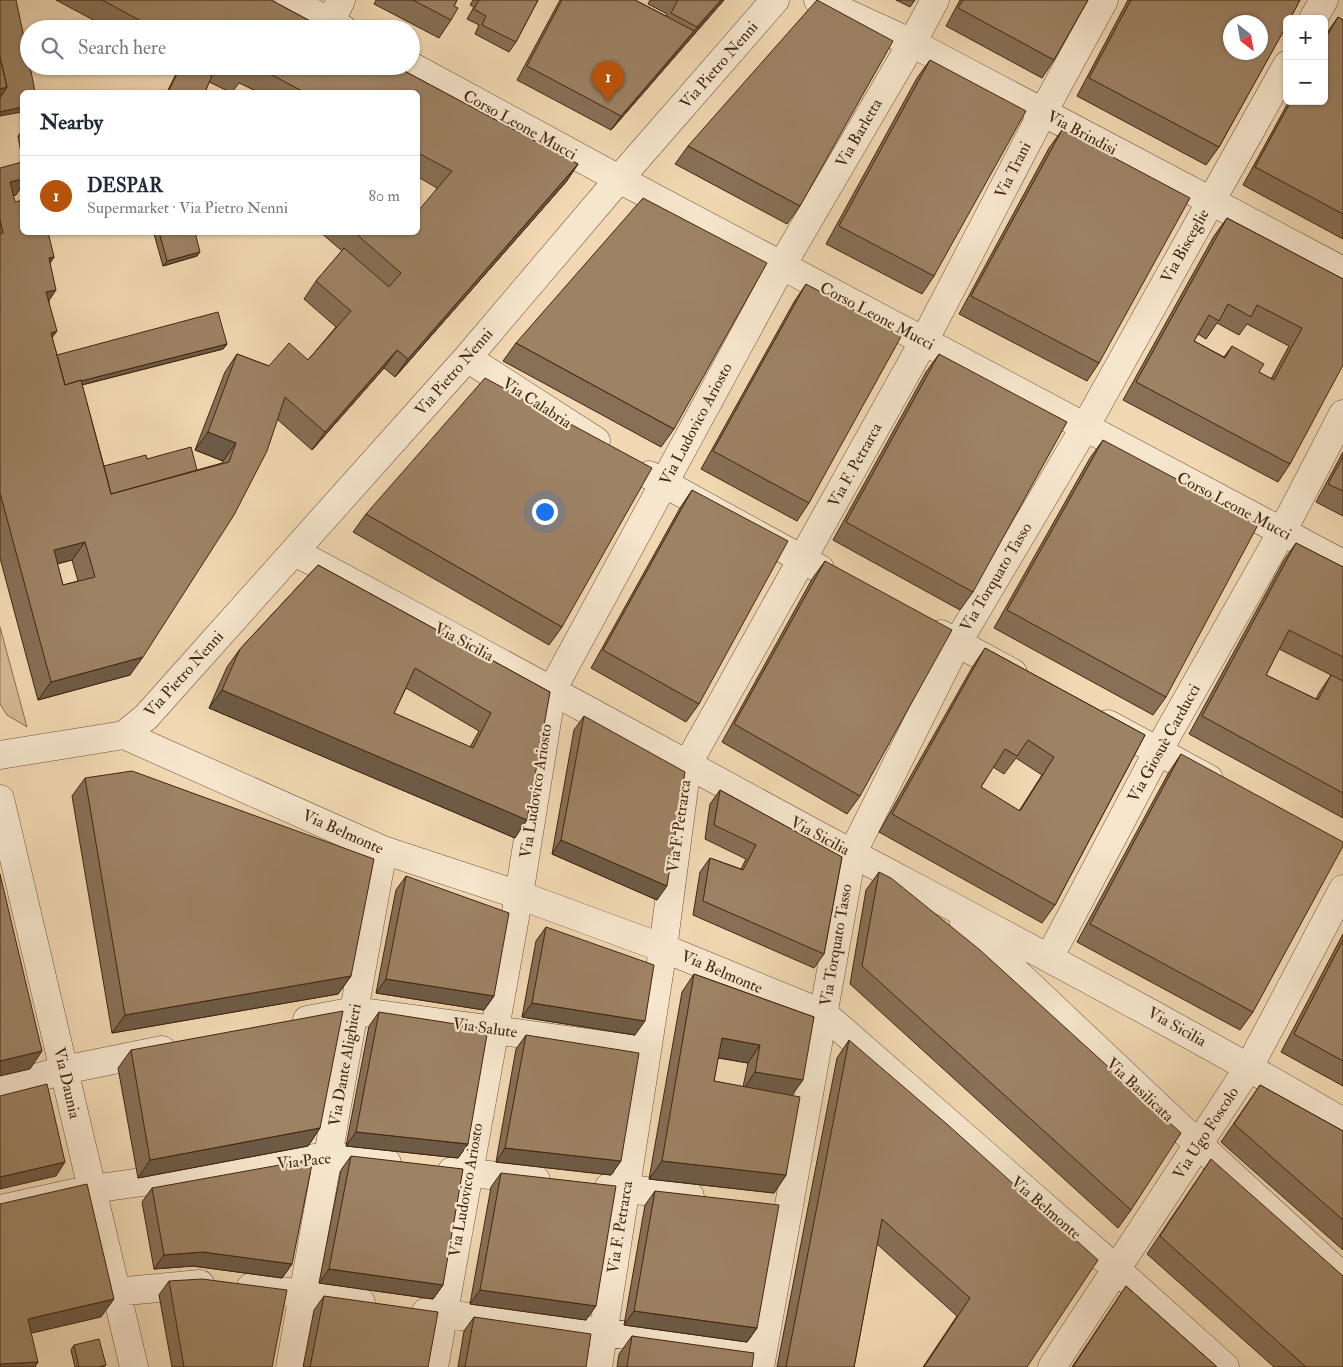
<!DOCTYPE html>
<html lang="en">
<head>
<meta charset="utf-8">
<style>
  body { margin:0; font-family:"IM FELL Double Pica",serif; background:#f2f2f3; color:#1f2937 }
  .controls { position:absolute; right:15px; top:15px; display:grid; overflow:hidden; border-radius:8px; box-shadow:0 1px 4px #0004 }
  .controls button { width:45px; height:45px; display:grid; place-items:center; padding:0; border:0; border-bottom:1px solid #e0e1e3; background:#fff; color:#1f2937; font:25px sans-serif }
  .compass { position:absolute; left:1223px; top:15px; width:45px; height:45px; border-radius:50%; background:#fff; box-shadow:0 1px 4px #0004; rotate:149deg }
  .you { position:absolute; left:544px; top:511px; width:18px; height:18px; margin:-12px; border:4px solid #fff; border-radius:50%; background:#1a73e8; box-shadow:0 0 0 8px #1a73e833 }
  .badge { display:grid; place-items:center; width:32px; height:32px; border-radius:50%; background:#b45309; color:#fff; font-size:16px; font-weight:700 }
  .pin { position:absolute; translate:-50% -41px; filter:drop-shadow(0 1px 2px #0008) }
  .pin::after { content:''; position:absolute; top:26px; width:18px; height:15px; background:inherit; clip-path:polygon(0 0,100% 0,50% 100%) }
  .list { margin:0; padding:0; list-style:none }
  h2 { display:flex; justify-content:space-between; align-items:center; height:65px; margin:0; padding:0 20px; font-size:21px }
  h2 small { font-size:16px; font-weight:400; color:#747a83 }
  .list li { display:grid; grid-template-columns:32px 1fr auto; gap:15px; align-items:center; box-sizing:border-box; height:80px; padding:0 20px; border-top:1px solid #e0e1e3 }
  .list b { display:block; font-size:19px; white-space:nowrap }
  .list p { margin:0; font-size:16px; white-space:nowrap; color:#747a83 }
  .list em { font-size:16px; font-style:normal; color:#747a83 }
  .icon { flex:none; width:28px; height:28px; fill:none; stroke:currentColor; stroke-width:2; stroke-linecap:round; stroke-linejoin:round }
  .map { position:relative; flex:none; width:1343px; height:1367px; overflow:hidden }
  .search { position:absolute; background:#fff; box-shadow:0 1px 4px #0004; left:20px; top:20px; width:400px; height:55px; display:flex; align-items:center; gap:12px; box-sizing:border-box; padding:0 18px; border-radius:28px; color:#747a83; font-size:19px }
  .panel { position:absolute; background:#fff; box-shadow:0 1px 4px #0004; left:20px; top:90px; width:400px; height:145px; border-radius:8px }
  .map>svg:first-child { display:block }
  .green { fill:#d3ba96; stroke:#8a7052 }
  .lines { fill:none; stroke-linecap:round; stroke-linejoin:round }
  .minor-casing { stroke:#6e5238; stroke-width:29 }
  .minor { stroke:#f6e6cd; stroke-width:28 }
  .wall { fill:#877056; stroke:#42250f; fill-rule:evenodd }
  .shaded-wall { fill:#6e5b46; stroke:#42250f }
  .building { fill:#9d8264; stroke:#42250f; fill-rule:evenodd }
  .labels { text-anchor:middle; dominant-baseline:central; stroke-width:4.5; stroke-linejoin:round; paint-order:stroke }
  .street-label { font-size:16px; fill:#42250f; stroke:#f6e6cd }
</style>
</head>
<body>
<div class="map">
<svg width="1343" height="1367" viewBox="0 0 1343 1367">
  <rect width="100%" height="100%" fill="#f1d8b2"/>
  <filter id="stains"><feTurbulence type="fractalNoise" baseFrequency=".004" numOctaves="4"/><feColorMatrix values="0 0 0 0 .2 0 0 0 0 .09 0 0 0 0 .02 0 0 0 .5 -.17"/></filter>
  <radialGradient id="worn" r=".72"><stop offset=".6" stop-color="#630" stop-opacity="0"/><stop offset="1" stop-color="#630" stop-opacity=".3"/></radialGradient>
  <path class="green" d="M0,627l27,100 -20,-12 -7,-11z"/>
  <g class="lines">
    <g class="minor-casing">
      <path id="minor" d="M289,0l54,29
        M818,0l94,43 431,228
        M1313,19l11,-19
        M330,22l11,-22
        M411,66l208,113 724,385
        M467,358l129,83
        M649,475l171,94
        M295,552c173,92 344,187 517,280 178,95 357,188 531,290
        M941,634l72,39
        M1108,724l101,55
        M124,735l259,115 136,45 144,53 161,66 292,255 109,98
        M124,735l22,-18 321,-359 152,-179 156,-179
        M0,755l124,-20
        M0,799l134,568
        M964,923l234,221 145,133
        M1049,958l109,-207 124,-219 61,-118
        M307,1020l48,-9 292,40
        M0,1088l64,-18 98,-20
        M452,1171l84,9
        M609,1187l81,9
        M0,1209l92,-20 237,-33 58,7
        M251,1287l110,15
        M116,1292l84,-8
        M426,1312l177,20 159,22
        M290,1367l93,-517
        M434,1367l85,-472 33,-205 230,-425 130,-222 23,-43
        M598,1367l65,-419 24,-183 237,-424 119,-229 61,-112
        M760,1367l92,-513 105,-211 128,-216 202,-362
        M1052,1367l197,-300 94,-178"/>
    </g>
    <use href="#minor" class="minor"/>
  </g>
  <path class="wall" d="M56,0h215l54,29h-215z
    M376,0h81l-3,6 -3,14 -12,18 -65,-34z
    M473,0h65l-22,42 -7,10 -34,-18 4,-9 -12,-6 7,-12 -4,-2z
    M560,0h75l31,16 1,-2 -19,-10 2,-4h74l-113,130 -94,-50z
    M896,0h19l-5,7z
    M960,0h128l-34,60 -12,18 -96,-52z
    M1128,0h172l-81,147 -13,18 -129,-69z
    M1338,17l5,3v219l-100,-54 46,-84h35v-64z
    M930,60l4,216 -12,18 -96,-50 91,-166z
    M180,66h215l183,98 -12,18 -171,195 -11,-9 -72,82 -35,-31 -147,256 -92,25 -38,-142v-390l16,27 -3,1 2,6 39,55 -4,6 -1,38 3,37 5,17 170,-11 -4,5 -141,36 22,81 43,-7 50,11 25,-7 1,-2 -28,-11 30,-78 12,-18 32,12 39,-6 28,-33 -32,-28 12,-18 26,-30 -22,-19h98l19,-44 -19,-11v-85h-160l-19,-9 -7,9h-2l-21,-10 -4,10h-38zM72,560l6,21 -15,4 -6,-21z
    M1062,130l37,233 -12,18 -128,-67 90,-166z
    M22,131v27l-4,-22z
    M688,146l112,60 -13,18 -112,-60z
    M1227,218l116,61 -53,185 -12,18 -155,-82 91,-164zM1217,323l22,12 8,-11 42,22 -18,33 -12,-7 -27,-26 -8,11 -30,-16 4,-7 8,5z
    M156,232h39l2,24 -34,10 -9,-32z
    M806,284l3,219 -12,18 -96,-52 93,-167z
    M516,343l158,86 -13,18 -158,-86z
    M939,354l34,238 -13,18 -127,-70 93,-168z
    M1103,440l63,257 -13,18 -159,-87 96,-170z
    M1343,452v64l-27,-14z
    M692,490l7,214 -13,18 -95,-54 89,-160z
    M366,514l196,113 -13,18 -196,-113z
    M1296,543l47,24v251l-154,-84 95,-174zM1279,649l52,26 -12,18 -3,6 -50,-24z
    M825,561l35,235 -13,18 -125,-72 90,-163z
    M318,565l232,127 -35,146 -306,-130 18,-41 13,-18zM406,688l73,43 -9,16 -76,-34z
    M985,648l160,87 -90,170 -13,18 -163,-91 94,-166zM1016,758l26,17 -23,36 -38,-24 12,-20 11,7z
    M584,716l73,184 -105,-46 22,-124z
    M1181,754l72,258 -13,18 -163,-88 92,-170z
    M85,778l266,198 -13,18 -226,39 -40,-237z
    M720,790l122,67 -18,97 -10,14 -121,-53 7,-43 10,-14 31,11 5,-10 -41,-20 5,-35z
    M879,872l252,338 -13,18 -268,-244 16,-94z
    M406,876l88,120 -10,14 -108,-17 20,-103z
    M546,927l89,108 -113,-18 14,-76z
    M1343,934v152l-62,-34z
    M694,974l120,43 -22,79 -6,79 -12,18 -125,-14 33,-187zM718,1058l30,5 -5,24 -29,-6z
    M379,1012l89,132 -10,14 -112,-12 23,-120z
    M526,1035l85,140 -115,-13 20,-113z
    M849,1040l178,327h-104l34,-51 -80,-72 -23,123h-77l60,-309z
    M131,1050l189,78 -12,18 -170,32 -20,-110z
    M1260,1085l83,46v119l-122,-108z
    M351,1156l92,129 -10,14 -114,-16 22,-113z
    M1211,1159l132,208h-69l-127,-113z
    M501,1173l85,147 -116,-16 21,-117z
    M152,1188l140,76 -10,14 -89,-12 -39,3 -12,-67z
    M655,1191l102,137 -10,14 -123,-17 21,-120z
    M169,1281l103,86h-100l-13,-72z
    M1126,1286l91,81h-145z
    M324,1296l104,71h-125l11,-57z
    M474,1317l112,50h-128l6,-36z
    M632,1336l120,31h-135l2,-13z
    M74,1345l32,20 -2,2h-29l-4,-17z"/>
  <path class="shaded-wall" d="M721,0h3l-113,130 10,-14z
    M7,87l-7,11v-9z
    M22,107v5l-22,4v-4z
    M578,164l-12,18 -171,195 13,-18z
    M22,179v7l-6,9 -16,4 10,-17z
    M200,252l-3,4 -34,10 4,-5z
    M54,257l-13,18 8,-17z
    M56,290l-12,18 2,-16z
    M57,331l-13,18 7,-16z
    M227,344l-4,5 -173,44 3,-5z
    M397,350l-13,18 -72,82 13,-18z
    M208,432l28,11 -13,18 -28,-11z
    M85,542l-13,18 -31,8 13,-18z
    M143,657l-13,18 -92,25 13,-18z
    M222,690l305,130 -12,18 -306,-130z
    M561,840l106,46 -10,14 -105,-46z
    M351,976l-13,18 -226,39 13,-18z
    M386,979l108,17 -10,14 -108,-17z
    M532,1003l113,18 -10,14 -113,-18z
    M722,1038l38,7 -12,18 -39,-7z
    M42,1051l-12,18 -30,7v-15z
    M755,1072l48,8 -13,18 -47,-8z
    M320,1128l-12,18 -170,32 12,-18z
    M356,1132l112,12 -10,14 -112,-12z
    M505,1148l116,13 -10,14 -115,-13z
    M662,1161l124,14 -12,18 -125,-14z
    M65,1162l-9,14 -56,13v-12z
    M203,1252l89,12 -10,14 -89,-12 -39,3 10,-14z
    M329,1269l114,16 -10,14 -114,-16z
    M480,1290l116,16 -10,14 -116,-16z
    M114,1299l-13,18 -86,20 13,-18z
    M634,1311l123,17 -10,14 -123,-17z
    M38,1362l-3,5h-35v-3z"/>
  <path class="building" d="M0,0h16l13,61v5h1l5,26h-13v15l-22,5v-14l7,-11 -7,-30z
    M102,0h169l54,29h-169z
    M413,0h44l-3,6 4,2 -7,12z
    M479,0h59l-22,42 -34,-17 4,-9 -12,-7z
    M562,0h73l59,31 -73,85 -94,-50z
    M678,0h43l-24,27 -26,-14z
    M817,0l76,41 -93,165 -112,-60z
    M963,0h125l-34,60 -96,-52z
    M1131,0h169l-10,19h-3v6l-68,122 -130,-69zM1230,22h30v30h-30z
    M1338,17l5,3v194l-88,-47 36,-66h33v-60z
    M0,57l7,30 -7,2z
    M930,60l96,51 -92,165 -95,-50z
    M181,66h12l19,10 -7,16h-37z
    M227,66h22l-5,9z
    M255,66h140l183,98 -170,195 -11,-9 -72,82 -40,-35 -18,54 -33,64 -91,142 -92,25 -51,-189v-259l3,-1 -3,-13v-52l22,-6v17l-12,3 5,20 7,-2v32h26l6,25 -5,1 7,32 -10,2 11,39 -6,2 14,52 16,-5 30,114 118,-32 7,-19 -28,-11 29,-78 32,12 20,-23 19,17 43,-49 -35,-30 28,-33 45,39 12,-14 -47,-41h64v-21l34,-40 -34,-18v-61h-114zM85,542l10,35 -32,8 -9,-35z
    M1062,130l128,68 -91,165 -128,-67z
    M643,198l124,65 -93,166 -158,-86z
    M1227,218l116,61v86l-53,99 -154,-82zM1228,304l23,13 6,-12 45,23 -28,52 -15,-8 5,-8 -32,-18 -7,12 -31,-17 15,-26 10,6z
    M159,232h36l5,20 -33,9z
    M806,284l96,51 -93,168 -96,-52z
    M218,312l9,32 -146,37v-1l-16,5 -8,-30z
    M939,354l128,68 -94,170 -127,-70z
    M485,378l167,90 -90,159 -196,-113z
    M1103,440l156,83 -93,174 -159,-87z
    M191,447l6,23 -86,24 -7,-28 42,-11 1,4z
    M1343,457v34l-15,-7z
    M692,490l96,51 -89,163 -96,-54z
    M1296,543l47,24v90l-54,-27 -23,45 52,25 13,-25 12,6v112l-141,-77z
    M825,561l127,69 -92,166 -126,-72z
    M318,565l232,127 -23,128 -305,-130 18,-41zM415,668l76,45 -18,35 -79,-35z
    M985,648l160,87 -90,170 -163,-91zM1028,740l26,17 -34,54 -39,-24 24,-38 12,7z
    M584,716l101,56 -18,114 -106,-46z
    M1181,754l162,88v4l-90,166 -163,-88z
    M132,771l242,88 -23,117 -226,39 -40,-237z
    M720,790l122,67 -18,97 -121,-53 7,-43 33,12 13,-25 -42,-20z
    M879,872l12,6 89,72 201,183 -50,77 -269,-244z
    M0,874l42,177 -42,10z
    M406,876l103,37 -15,83 -108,-17z
    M546,927l108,38 -9,56 -113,-18z
    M1343,940v121l-49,-27z
    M694,974l120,43 -11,63 -48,-8 5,-27 -38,-7 -8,43 86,16 -14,78 -124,-14z
    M343,1011l-23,117 -170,32 -19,-110z
    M379,1012l109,17 -20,115 -112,-12z
    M526,1035l113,18 -18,108 -116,-13z
    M849,1040l99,85 150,135 -71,107h-103l46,-69 -88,-79 -28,148h-68z
    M47,1084l18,78 -65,15v-81z
    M1260,1085l83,46v89l-109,-96z
    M351,1156l112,13 -20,116 -114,-16z
    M313,1159l-21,105 -89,-12 -39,3 -12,-67z
    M1211,1159l132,117v91h-37l-146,-131z
    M501,1173l115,13 -20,120 -116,-16z
    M87,1184l27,115 -86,20 10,43 -38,2v-160z
    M655,1191l124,14 -22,123 -123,-17z
    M202,1279l85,11 -15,77h-88l-15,-86z
    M1126,1286l91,81h-144z
    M324,1296l114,16 -10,55h-118z
    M474,1317l117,17 -5,33h-121z
    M632,1336l122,17 -2,14h-125z
    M99,1339l7,26 -8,2h-19l-5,-22z"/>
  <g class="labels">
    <g class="street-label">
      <text transform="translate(719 65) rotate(-49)">Via Pietro Nenni</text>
      <text transform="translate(520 125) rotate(29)">Corso Leone Mucci</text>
      <text transform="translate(859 133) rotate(-60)">Via Barletta</text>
      <text transform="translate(1082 133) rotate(28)">Via Brindisi</text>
      <text transform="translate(1013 170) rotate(-63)">Via Trani</text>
      <text transform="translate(1185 246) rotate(-61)">Via Bisceglie</text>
      <text transform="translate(877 316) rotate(28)">Corso Leone Mucci</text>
      <text transform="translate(454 372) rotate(-49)">Via Pietro Nenni</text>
      <text transform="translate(537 403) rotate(33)">Via Calabria</text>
      <text transform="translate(696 424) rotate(-62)">Via Ludovico Ariosto</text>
      <text transform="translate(855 465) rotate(-61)">Via F. Petrarca</text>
      <text transform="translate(1234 506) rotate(28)">Corso Leone Mucci</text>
      <text transform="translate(996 577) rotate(-59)">Via Torquato Tasso</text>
      <text transform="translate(464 642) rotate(28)">Via Sicilia</text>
      <text transform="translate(184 674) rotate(-48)">Via Pietro Nenni</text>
      <text transform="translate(1164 743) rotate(-61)">Via Giosuè Carducci</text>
      <text transform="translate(536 791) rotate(-81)">Via Ludovico Ariosto</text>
      <text transform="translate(679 826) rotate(-82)">Via F. Petrarca</text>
      <text transform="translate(343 832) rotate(24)">Via Belmonte</text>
      <text transform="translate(820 836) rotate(28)">Via Sicilia</text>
      <text transform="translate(836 945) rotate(-80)">Via Torquato Tasso</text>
      <text transform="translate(722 972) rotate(23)">Via Belmonte</text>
      <text transform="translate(1177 1027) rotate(29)">Via Sicilia</text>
      <text transform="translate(485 1028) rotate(8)">Via Salute</text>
      <text transform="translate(345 1065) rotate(-80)">Via Dante Alighieri</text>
      <text transform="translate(67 1083) rotate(77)">Via Daunia</text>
      <text transform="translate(1140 1090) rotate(43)">Via Basilicata</text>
      <text transform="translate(1206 1133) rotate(-57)">Via Ugo Foscolo</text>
      <text transform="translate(304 1161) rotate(-6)">Via Pace</text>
      <text transform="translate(466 1190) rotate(-80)">Via Ludovico Ariosto</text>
      <text transform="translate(1046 1208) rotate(41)">Via Belmonte</text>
      <text transform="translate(620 1227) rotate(-81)">Via F. Petrarca</text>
    </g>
  </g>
  <rect width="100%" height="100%" filter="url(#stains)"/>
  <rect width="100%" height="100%" fill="url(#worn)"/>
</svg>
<div class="controls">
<button>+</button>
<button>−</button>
</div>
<svg class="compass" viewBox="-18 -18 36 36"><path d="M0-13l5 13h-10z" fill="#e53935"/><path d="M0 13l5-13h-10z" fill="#747a83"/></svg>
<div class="you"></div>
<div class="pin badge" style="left:608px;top:102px">1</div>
<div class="search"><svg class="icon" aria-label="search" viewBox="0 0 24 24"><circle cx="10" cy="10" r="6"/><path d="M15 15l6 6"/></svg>Search here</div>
<section class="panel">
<h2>Nearby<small></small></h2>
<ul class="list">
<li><span class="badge">1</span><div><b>DESPAR</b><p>Supermarket · Via Pietro Nenni</p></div><em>80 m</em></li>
</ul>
</section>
</div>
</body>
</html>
